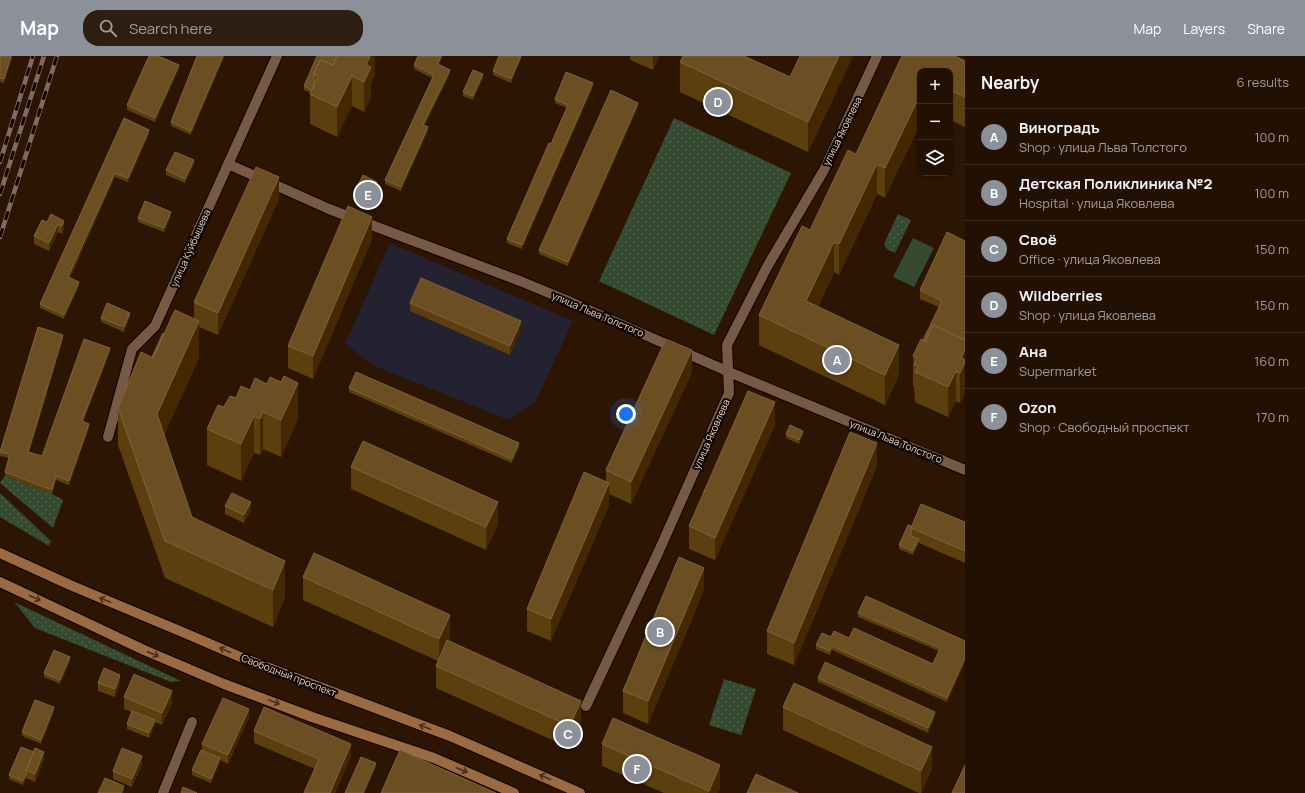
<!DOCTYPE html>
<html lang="en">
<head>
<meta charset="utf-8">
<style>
  body { margin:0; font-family:Manrope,sans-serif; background:#2e1e12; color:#f1f3f6 }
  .controls { position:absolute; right:12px; top:12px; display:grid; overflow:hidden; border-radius:8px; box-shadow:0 1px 3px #0004 }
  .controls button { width:36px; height:36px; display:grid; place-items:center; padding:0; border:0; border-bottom:1px solid #3f3025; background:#221003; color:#f1f3f6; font:20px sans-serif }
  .you { position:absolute; left:626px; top:358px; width:14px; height:14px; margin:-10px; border:3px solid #fff; border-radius:50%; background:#1a73e8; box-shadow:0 0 0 6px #1a73e833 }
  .badge { display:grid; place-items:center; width:26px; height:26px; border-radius:50%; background:#8c9099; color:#fff; font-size:13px; font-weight:700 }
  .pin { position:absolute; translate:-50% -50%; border:2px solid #fff; box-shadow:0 1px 4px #0006 }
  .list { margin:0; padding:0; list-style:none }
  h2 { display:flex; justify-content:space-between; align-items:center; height:52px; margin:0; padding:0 16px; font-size:17px }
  h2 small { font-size:13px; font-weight:400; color:#a29d9a }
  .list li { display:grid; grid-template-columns:26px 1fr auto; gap:12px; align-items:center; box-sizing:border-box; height:56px; padding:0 16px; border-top:1px solid #3f3025 }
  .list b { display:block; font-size:15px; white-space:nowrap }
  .list p { margin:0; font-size:13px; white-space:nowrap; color:#a29d9a }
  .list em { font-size:13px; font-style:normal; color:#a29d9a }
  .icon { flex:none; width:22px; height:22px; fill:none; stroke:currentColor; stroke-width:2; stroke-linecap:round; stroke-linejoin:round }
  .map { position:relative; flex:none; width:965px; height:737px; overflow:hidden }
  header { display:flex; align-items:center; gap:24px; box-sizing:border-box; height:56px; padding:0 20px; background:#8c9099; color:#fff }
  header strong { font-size:19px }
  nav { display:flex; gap:22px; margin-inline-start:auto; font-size:14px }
  .search { width:280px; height:36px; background:#2e1e12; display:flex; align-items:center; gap:10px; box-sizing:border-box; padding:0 14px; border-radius:16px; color:#a29d9a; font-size:15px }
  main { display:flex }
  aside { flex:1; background:#221003 }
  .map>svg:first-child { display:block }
  .education { fill:#242131 }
  .grass { fill:url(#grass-dots) }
  .garden { fill:#344b31 }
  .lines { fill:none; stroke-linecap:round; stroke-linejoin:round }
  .minor-casing { stroke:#140200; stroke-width:12 }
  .secondary-casing { stroke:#140200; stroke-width:12 }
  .minor { stroke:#765a46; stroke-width:10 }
  .secondary { stroke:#9a6b43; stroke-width:10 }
  .rail-casing { stroke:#806b5d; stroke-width:4.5 }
  .rail { stroke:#0e0501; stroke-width:3; stroke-dasharray:9; stroke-linecap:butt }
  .wall { fill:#5c3f0e }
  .shaded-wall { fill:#432802 }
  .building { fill:#6b4f22; stroke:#7e643c }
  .oneway { stroke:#462e1b }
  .labels { text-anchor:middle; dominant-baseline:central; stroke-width:4; stroke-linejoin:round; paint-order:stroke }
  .street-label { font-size:10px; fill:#e4d3c8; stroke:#0e0501 }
</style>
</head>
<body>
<header>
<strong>Map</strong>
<div class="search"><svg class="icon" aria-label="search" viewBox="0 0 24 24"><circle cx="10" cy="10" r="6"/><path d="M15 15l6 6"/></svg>Search here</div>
<nav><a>Map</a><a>Layers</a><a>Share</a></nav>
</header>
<main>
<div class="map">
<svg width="965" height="737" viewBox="0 0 965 737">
  <defs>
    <pattern id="grass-dots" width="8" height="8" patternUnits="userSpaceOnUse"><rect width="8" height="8" fill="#344b31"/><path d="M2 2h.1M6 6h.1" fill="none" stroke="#51644d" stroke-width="1.8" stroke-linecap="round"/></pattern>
  </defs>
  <rect width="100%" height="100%" fill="#2d1504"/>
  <path class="education" d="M390,187l183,78 -38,81 -26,18 -137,-55 -27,-21z"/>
  <path class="grass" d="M674,62l117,55 -77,162 -115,-54z
    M898,158l13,6 -16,33 -8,-4 -3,-5z
    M5,420l47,18 11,6 -10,28 -53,-45z
    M0,437l51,48 -2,5 -49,-29z
    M14,546l167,79 -10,1 -136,-54z
    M724,623l32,10 -15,46 -32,-10z"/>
  <path class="garden" d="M913,182l21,10 -20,39 -21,-10z"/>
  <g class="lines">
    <g class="minor-casing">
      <path id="minor" d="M228,108l101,45 191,72 46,19 163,72 236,98
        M108,381l24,-88 23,-23 122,-270
        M586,650l72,-153 71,-160 -2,-48 40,-78 57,-97 53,-114
        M163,737l29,-71"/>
    </g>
    <g class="secondary-casing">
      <path id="secondary" d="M0,497l70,32 117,49 58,25 205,77 130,57
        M0,526l144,68 80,34 88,33 122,41 80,35"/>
    </g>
    <use href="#minor" class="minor"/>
    <use href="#secondary" class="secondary"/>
    <g class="rail-casing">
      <path id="rail" d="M0,106l33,-106
        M0,138l44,-138
        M0,181l57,-181"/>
    </g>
    <use href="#rail" class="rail"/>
  </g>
  <path class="wall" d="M0,0h12v3l-8,24 -4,-1z
    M197,0l-6,79 -20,-9v-4z
    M317,0l15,1 43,-1v19l-4,9v13l-7,15 -12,-6 -15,31 -27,-13v-30l1,-1 -7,-3v-4z
    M522,0l-11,27 -18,-8v-4z
    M630,0h29l-6,14 -23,-10z
    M853,0l-45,96 -128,-60v-30l110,15z
    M902,0h55v1l8,4v66l-15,-7v-49h-30l-35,127 -8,-4 -38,81 -5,-3 -16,35 81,68 -14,30 -126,-60v-30l97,-161z
    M414,9h25l11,9 -25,51 3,6 -27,60 -16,-7v-4l47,-102 -18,-9z
    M179,13l-24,53 -28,-12v-5z
    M483,22l-10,22 -10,-4v-4z
    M593,31l-71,162 -15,-6v-4l44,-95 16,-36 -12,-5v-4z
    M638,51l-70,159 -29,-12v-4z
    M124,62l25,16 -21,48 -13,-5 -45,101 9,8 -15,33 -24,-11v-4z
    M194,108l-9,19 -19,-8v-5z
    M358,129l19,9 -5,10 -14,-7z
    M279,143l-61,136 -19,-8v31l-35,77 28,82 93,80 -12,30 -108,-49 -47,-133v-37l34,-51 12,-23 30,-15v-17z
    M171,160l-7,16 -26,-10v-4z
    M64,165v8l-2,5 -4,-2 -9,19 -15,-7v-8l13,-14z
    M372,183l-59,140 -25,-11v-22z
    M965,185v151l-5,11 -4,-2 -8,16 -33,-15 -1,-15 -1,-1v-30l10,-16 16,-33 -19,-8v-9z
    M410,247l111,26 -11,26 -100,-44z
    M130,261l-6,15 -23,-10v-4z
    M63,283l-34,114 13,3 68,-104 -27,70 6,6 -20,57 -13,-5 -4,14 -47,-18v-4l4,-14 -9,-2v-6z
    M692,316l-61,132 -22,-10v11l-58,136 -24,-10v-22l79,-127v-12z
    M349,332l170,59 -7,16 -163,-71z
    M236,342l62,21 -17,38 -18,-8 -3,6 -6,-2 -13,28 -34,-16v-36l17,-22z
    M775,369l-60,135 -26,-11v-23z
    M786,378l17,1 -4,9 -13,-6z
    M877,410l-83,199 -27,-11v-23z
    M351,411l147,57 -12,26 -135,-61z
    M225,450l26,4 -7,13 -19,-9z
    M965,466v41l-46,-20 -6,12 -14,-6v-4l12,-19z
    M303,521l147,60 -2,4 133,82 -11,25 -134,-60v-22l2,-5 -135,-61z
    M704,534l-56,134 -25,-11v-22z
    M858,557l107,28v21l-18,40 -115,-52 -2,5 -14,-6v-4l33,-7 84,26 6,-13 -81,-34z
    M70,605l-10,23 -16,-7v-4z
    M818,622l117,38 -7,17 -110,-51z
    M98,627h22l-5,14 -17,-6z
    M124,641l48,6 -10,22 -7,-3v2l-6,14 -22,-9v-5l5,-12 -8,-3z
    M783,651l149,62 -11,24h-2l-136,-63z
    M54,656l-13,32 -19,-8v-4z
    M249,661l-21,47 -8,-4v2l-9,21 -19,-8v-5l10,-20v-6z
    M254,675l97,25 -16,37h-31l11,-24 -61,-26z
    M602,688l118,43 -2,6h-54l-62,-27z
    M44,704l-9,22 -9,-4 -3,7 -14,-6v-4z
    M142,709l-10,22 -19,-8v-8z"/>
  <path class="shaded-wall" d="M11,0l1,3 -8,24v-4z
    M223,0h2l-34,79v-4z
    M370,0h5v19l-4,9v13l-7,15v-30l2,-17z
    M441,0h2l-5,12v-4z
    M521,0h1l-11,27v-4z
    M653,0h6l-6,14z
    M839,0h14l-45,96v-30z
    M179,9v4l-24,53v-4z
    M450,14v4l-27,55v-4z
    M483,18v4l-10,22v-4z
    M352,20v30l-15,31v-30z
    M593,27v4l-71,162v-4z
    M920,39v30l-35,73v-30z
    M638,47v4l-70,159v-4z
    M428,71v4l-27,60v-4z
    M149,74v4l-21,48v-4z
    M194,104v4l-9,19v-4z
    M877,108v30l-38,81v-31z
    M115,117v4l-47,104v-4z
    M279,121v22l-61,136v-22z
    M377,126v12l-5,10v-12z
    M171,156v4l-7,16v-4z
    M372,161v22l-59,140v-23z
    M64,165v8l-2,5v-8z
    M58,168v8l-9,19v-8z
    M834,186v30l-28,59v-30z
    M79,226v4l-15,33v-4z
    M130,257v4l-6,15v-5z
    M199,265v37l-42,93v-37z
    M521,265v8l-11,26v-9z
    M63,279v4l-35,117v-4z
    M899,289v30l-14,30v-30z
    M110,292v4l-28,73v-4z
    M692,294v22l-61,132v-22z
    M965,294v42l-5,11v-30l1,-15z
    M956,315v30l-8,16v-30z
    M298,327v36l-17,38v-37z
    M775,346v23l-60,135v-22z
    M263,356v37l-3,6v-36z
    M254,360v37l-13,28v-37z
    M89,368v4l-20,57v-4z
    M803,375v4l-4,9v-4z
    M519,387v4l-7,16v-4z
    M877,387v23l-83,199v-22z
    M56,420v4l-4,14v-4z
    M609,427v22l-58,136v-22z
    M251,446v8l-7,13v-8z
    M498,446v22l-12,26v-23z
    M919,483v4l-6,12v-4z
    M285,505v36l-12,30v-37z
    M704,512v22l-56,134v-23z
    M450,559v22l-11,24v-22z
    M832,590v4l-2,5v-4z
    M70,601v4l-10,23v-4z
    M965,602v4l-18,40v-4z
    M120,619v8l-5,14v-8z
    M172,635v12l-10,22v-12z
    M581,645v22l-11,25v-22z
    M54,651v5l-13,32v-4z
    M249,653v8l-21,47v-9z
    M935,656v4l-7,17v-5z
    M155,664v4l-6,14v-5z
    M351,688v12l-16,37h-5z
    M932,691v22l-11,24v-22z
    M44,696v8l-9,22v-8z
    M142,700v9l-10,22v-8z
    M220,702v4l-9,21v-4z
    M376,707v4l-11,26h-2z
    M720,709v22l-2,6h-9v-2z
    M26,718v4l-3,7v-4z
    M124,730v7h-3z"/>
  <path class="building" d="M0,0h11l-7,23 -4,-1z
    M149,0h9l21,9 -24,53 -28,-13z
    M197,0h26l-32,75 -20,-9z
    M317,0h13l2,1 1,-1h4l-4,9 -13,-5 -6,14v13l-2,3 -8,-4z
    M337,0h33l-4,9 5,2 -7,15 -12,-6 -15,31 -27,-13 8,-18 -4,-2 6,-14 13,5z
    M418,0h23l-3,8 12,6 -27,55 5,2 -27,60 -16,-7 49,-105 -20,-10z
    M499,0h22l-10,23 -18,-8z
    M683,0h61l46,21 10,-21h39l-31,66 -128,-60z
    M902,0h53l10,5v36l-15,-7v-19h-30v24l-35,73 -8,-4 -38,80 -5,-2 -28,59 93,44 -14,30 -126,-60 43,-89 8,4 38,-80 8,4z
    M473,14l10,4 -10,22 -10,-4z
    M566,16l27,11 -71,162 -15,-6 42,-96 2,1 17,-39 -13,-6z
    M611,34l27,13 -70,159 -29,-12z
    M124,62l25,12 -21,48 -13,-5 -47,104 11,5 -15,33 -24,-11z
    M175,96l19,8 -9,19 -19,-9z
    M256,111l23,10 -61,136 -24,-11z
    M363,119l14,7 -5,10 -14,-7z
    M145,145l26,11 -7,16 -26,-10z
    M348,150l24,11 -59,139 -25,-10z
    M51,158l13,7 -2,5 -4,-2 -9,19 -15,-7 8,-16 5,2z
    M947,176l18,9v99l-32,-15 -8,17 -2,-2 19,-39 -22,-11z
    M421,222l100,43 -11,25 -100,-43z
    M107,247l23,10 -6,14 -23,-9z
    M175,254l24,11 -42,93 35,103 93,44 -12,29 -108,-49 -47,-133 23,-56 12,6z
    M933,269l32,15v10l-4,8 4,2v2l-5,11 -4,-2 -8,16 -33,-15 3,-6 -4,-1 3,-7 -4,-2 8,-17 4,3z
    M38,271l25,8 -35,117 14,4 42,-117 26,9 -28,73 7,3 -20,57 -13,-5 -4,14 -47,-18 5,-18 -10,-2z
    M163,277l1,1 -11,24 -1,-1z
    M666,283l26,11 -61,132 -25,-12z
    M356,316l163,71 -7,16 -163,-71z
    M284,320l14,7 -17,37 -18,-8 -3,7 -6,-3 -13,28 -34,-15 11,-24 6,2 6,-11 6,2 5,-12 9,4 5,-12 12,6 3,-7 11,5z
    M748,335l27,11 -60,136 -26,-12z
    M790,369l13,6 -4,9 -13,-6z
    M850,376l27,11 -83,200 -27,-12z
    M363,385l135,61 -12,25 -135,-60z
    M584,416l25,11 -58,136 -24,-10z
    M232,437l19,9 -7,13 -19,-9z
    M921,448l44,18v29l-54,-23z
    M908,469l3,1v10l8,3 -6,12 -14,-6z
    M314,497l136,62 -11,24 -136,-62z
    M679,501l25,11 -56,133 -25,-10z
    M866,540l99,45v17l-18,40 -115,-52 -2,5 -14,-6 6,-12 9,4 3,-6 15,7 5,-10 79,36 7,-16 -82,-35z
    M447,584l134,61 -11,25 -134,-60z
    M54,594l16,7 -10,23 -16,-7z
    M825,606l110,50 -7,16 -110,-50z
    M104,612l16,7 -5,14 -17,-6z
    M134,618l38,17 -10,22 -38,-16z
    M794,627l138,64 -11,24 -138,-64z
    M223,642l26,11 -21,46 -26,-11z
    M35,644l19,7 -13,33 -19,-8z
    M264,651l87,37 -21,49h-26l15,-34 -65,-28z
    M132,655l23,9 -6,13 -22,-9z
    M613,662l107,47 -11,26 -107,-47z
    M21,691l13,5 -8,18v4l-3,7 -14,-6z
    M35,692l9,4 -9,22 -9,-4z
    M122,692l20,8 -10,23 -19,-8z
    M201,694l19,8 -9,21 -19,-9z
    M400,694l96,43h-115z
    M361,701l15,6 -13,30h-18z
    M965,709v28h-13z
    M756,718l42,19h-51z
    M105,722l19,8 -3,7h-23z
    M183,731l14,6h-16z"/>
  <defs><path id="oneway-shaft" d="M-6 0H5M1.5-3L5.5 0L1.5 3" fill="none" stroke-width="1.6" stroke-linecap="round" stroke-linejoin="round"/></defs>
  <g class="oneway">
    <use href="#oneway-shaft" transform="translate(35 542) rotate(25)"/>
    <use href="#oneway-shaft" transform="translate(105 544) rotate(-158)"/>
    <use href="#oneway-shaft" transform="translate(225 594) rotate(-156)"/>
    <use href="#oneway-shaft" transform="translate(153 598) rotate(23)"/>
    <use href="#oneway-shaft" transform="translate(274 646) rotate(21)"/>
    <use href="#oneway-shaft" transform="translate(425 671) rotate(-159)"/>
    <use href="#oneway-shaft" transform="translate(462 714) rotate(23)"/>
    <use href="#oneway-shaft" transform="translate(545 721) rotate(-156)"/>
  </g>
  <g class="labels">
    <g class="street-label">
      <text transform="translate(842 75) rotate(-64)">улица Яковлева</text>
      <text transform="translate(190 192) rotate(-66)">улица Куйбышева</text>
      <text transform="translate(598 258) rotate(23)">улица Льва Толстого</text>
      <text transform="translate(711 378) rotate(-66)">улица Яковлева</text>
      <text transform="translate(896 385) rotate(22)">улица Льва Толстого</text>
      <text transform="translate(289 619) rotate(21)">Свободный проспект</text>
    </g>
  </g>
</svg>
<div class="controls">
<button>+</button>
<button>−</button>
<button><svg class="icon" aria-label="layers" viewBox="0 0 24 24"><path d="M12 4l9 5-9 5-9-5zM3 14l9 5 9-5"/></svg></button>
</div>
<div class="you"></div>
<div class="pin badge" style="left:837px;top:304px">A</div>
<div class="pin badge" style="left:660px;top:576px">B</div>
<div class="pin badge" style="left:568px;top:678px">C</div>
<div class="pin badge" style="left:718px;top:46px">D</div>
<div class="pin badge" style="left:368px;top:139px">E</div>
<div class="pin badge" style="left:637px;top:713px">F</div>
</div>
<aside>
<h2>Nearby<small>6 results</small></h2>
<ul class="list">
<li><span class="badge">A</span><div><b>Виноградъ</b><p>Shop · улица Льва Толстого</p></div><em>100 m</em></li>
<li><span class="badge">B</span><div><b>Детская Поликлиника №2</b><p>Hospital · улица Яковлева</p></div><em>100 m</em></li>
<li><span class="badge">C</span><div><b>Своё</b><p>Office · улица Яковлева</p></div><em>150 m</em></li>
<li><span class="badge">D</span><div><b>Wildberries</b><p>Shop · улица Яковлева</p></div><em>150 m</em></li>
<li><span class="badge">E</span><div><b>Ана</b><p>Supermarket</p></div><em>160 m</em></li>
<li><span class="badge">F</span><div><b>Ozon</b><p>Shop · Свободный проспект</p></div><em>170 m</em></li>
</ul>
</aside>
</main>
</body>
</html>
